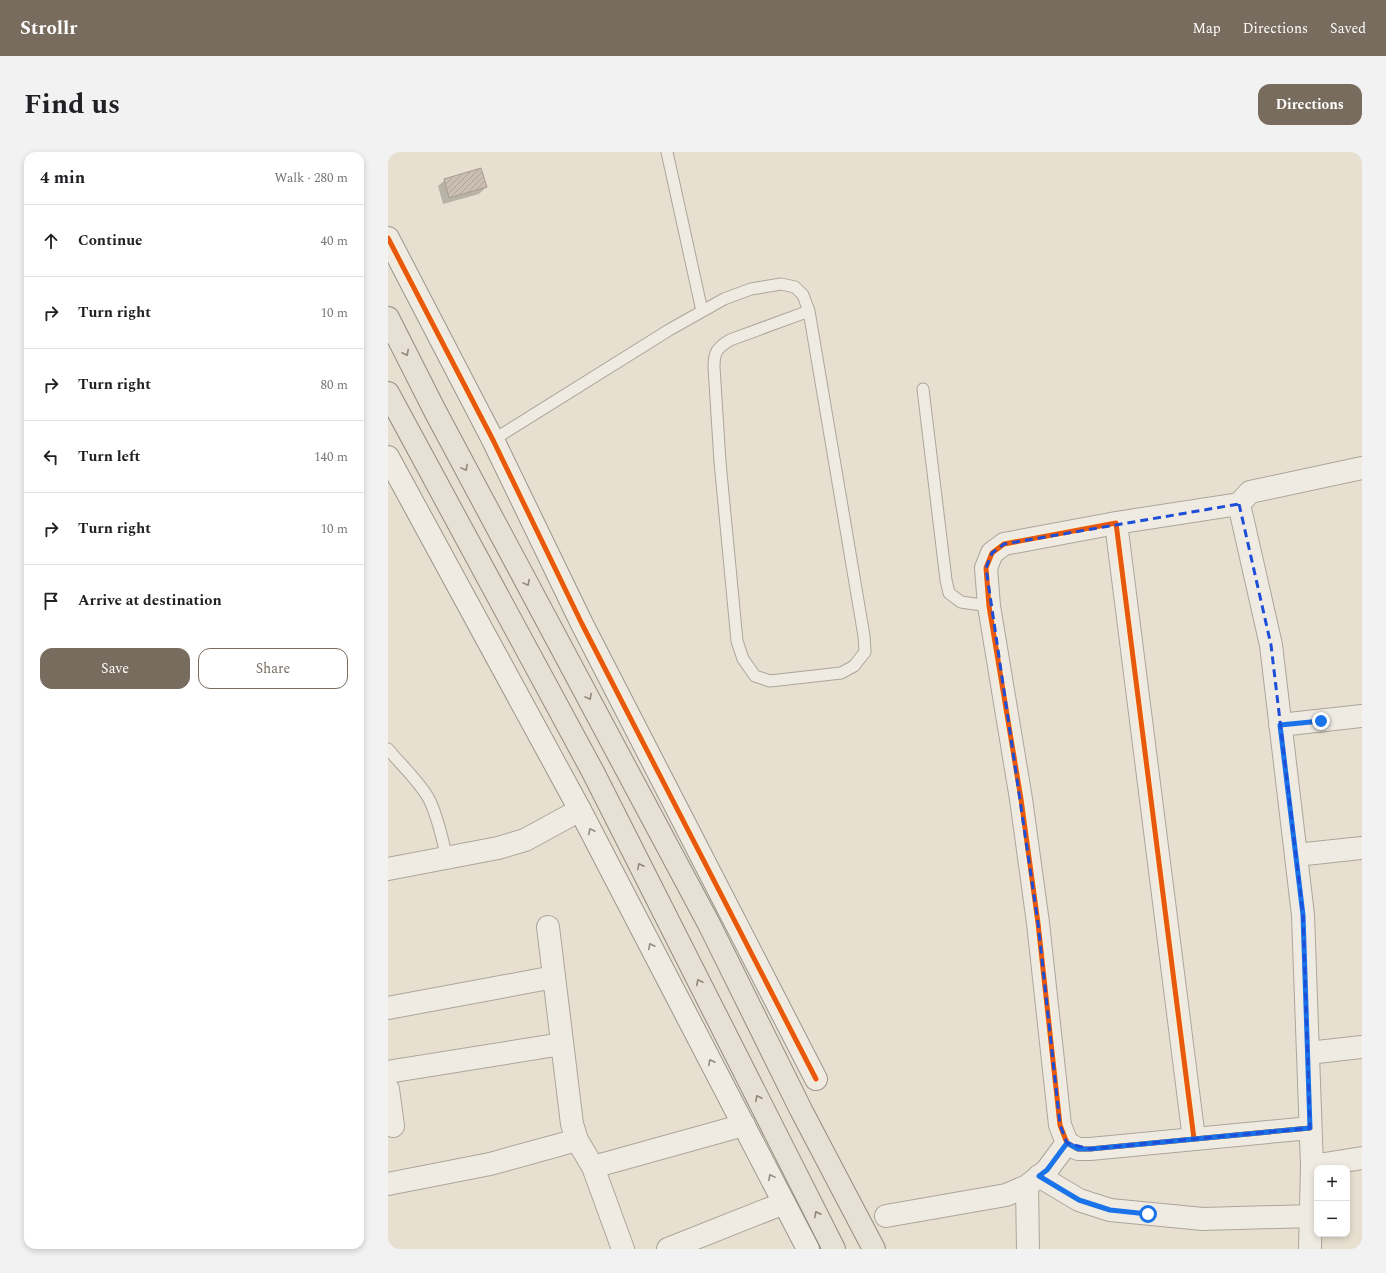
<!DOCTYPE html>
<html lang="en">
<head>
<meta charset="utf-8">
<style>
  body { margin:0; font-family:Spectral,serif; background:#f2f2f2; color:#202124 }
  .controls { position:absolute; right:12px; bottom:12px; display:grid; overflow:hidden; border-radius:8px; box-shadow:0 2px 6px #0003 }
  .controls button { width:36px; height:36px; display:grid; place-items:center; padding:0; border:0; border-bottom:1px solid #e0e0e0; background:#fff; color:#202124; font:20px sans-serif }
  .stop { position:absolute; width:12px; height:12px; margin:-9px; border:3px solid #1a73e8; border-radius:50%; background:#fff }
  .stop.end { background:#1a73e8; border-color:#fff; box-shadow:0 1px 4px #0008 }
  .list { margin:0; padding:0; list-style:none }
  h2 { display:flex; justify-content:space-between; align-items:center; height:52px; margin:0; padding:0 16px; font-size:17px }
  h2 small { font-size:13px; font-weight:400; color:#757577 }
  .list li { display:grid; grid-template-columns:26px 1fr auto; gap:12px; align-items:center; box-sizing:border-box; height:72px; padding:0 16px; border-top:1px solid #e0e0e0 }
  .list b { display:block; font-size:15px; white-space:nowrap }
  .list em { font-size:13px; font-style:normal; color:#757577 }
  .actions { display:flex; gap:8px; padding:12px 16px }
  .actions a { flex:1; padding:9px 0; border:1px solid #786c5e; border-radius:12px; text-align:center; font-size:14px; color:#786c5e }
  .actions .main { background:#786c5e; color:#fff }
  .icon { flex:none; width:22px; height:22px; fill:none; stroke:currentColor; stroke-width:2; stroke-linecap:round; stroke-linejoin:round }
  .map { position:relative; flex:none; width:974px; height:1097px; overflow:hidden; border-radius:12px }
  header { display:flex; align-items:center; gap:24px; box-sizing:border-box; height:56px; padding:0 20px; background:#786c5e; color:#fff }
  header strong { font-size:19px }
  nav { display:flex; gap:22px; margin-inline-start:auto; font-size:14px }
  .intro { display:flex; align-items:center; justify-content:space-between; box-sizing:border-box; height:96px; padding:0 24px }
  h1 { margin:0; font-size:28px }
  .button { padding:10px 18px; border-radius:12px; background:#786c5e; color:#fff; font-size:14px; font-weight:700 }
  main { display:flex; gap:24px; padding:0 24px }
  aside { flex:1; background:#fff; border-radius:12px; box-shadow:0 2px 6px #0003 }
  .map>svg:first-child { display:block }
  .shadow { fill:#0003 }
  .building { fill:url(#building-hatch); stroke:#a89c90 }
  .lines { fill:none; stroke-linecap:round; stroke-linejoin:round }
  .lane-casing { stroke:#ada599; stroke-width:13 }
  .street-casing { stroke:#ada599; stroke-width:24 }
  .secondary-casing { stroke:#9c958a; stroke-width:24 }
  .primary-casing { stroke:#928b80; stroke-width:24 }
  .lane { stroke:#efebe3; stroke-width:11 }
  .street { stroke:#efebe3; stroke-width:22 }
  .secondary { stroke:#efebe3; stroke-width:22 }
  .primary { stroke:#e6e1d4; stroke-width:22 }
  .cycleway-casing { stroke:#f7eed8; stroke-width:8 }
  .cycleway { stroke:#e8590c; stroke-width:5 }
  .oneway { stroke:#92887a }
  .oneway2 { stroke:#968c82 }
  .route { stroke:#1a73e8; stroke-width:5 }
  .marked { fill:none; stroke:#1d4ed8; stroke-width:3; stroke-dasharray:8 5; stroke-linejoin:round }
</style>
</head>
<body>
<header>
<strong>Strollr</strong>
<nav><a>Map</a><a>Directions</a><a>Saved</a></nav>
</header>
<div class="intro"><h1>Find us</h1><a class="button">Directions</a></div>
<main>
<aside>
<h2>4 min<small>Walk · 280 m</small></h2>
<ul class="list">
<li><svg class="icon" aria-label="ahead" viewBox="0 0 24 24"><path d="M12 20V5M6 11l6-6 6 6"/></svg><div><b>Continue</b></div><em>40 m</em></li>
<li><svg class="icon" aria-label="right" viewBox="0 0 24 24"><path d="M7 20v-9h11M14 6l5 5-5 5"/></svg><div><b>Turn right</b></div><em>10 m</em></li>
<li><svg class="icon" aria-label="right" viewBox="0 0 24 24"><path d="M7 20v-9h11M14 6l5 5-5 5"/></svg><div><b>Turn right</b></div><em>80 m</em></li>
<li><svg class="icon" aria-label="left" viewBox="0 0 24 24"><path d="M17 20v-9H6M10 6l-5 5 5 5"/></svg><div><b>Turn left</b></div><em>140 m</em></li>
<li><svg class="icon" aria-label="right" viewBox="0 0 24 24"><path d="M7 20v-9h11M14 6l5 5-5 5"/></svg><div><b>Turn right</b></div><em>10 m</em></li>
<li><svg class="icon" aria-label="arrive" viewBox="0 0 24 24"><path d="M6 21V4h12l-3 4 3 4H6"/></svg><div><b>Arrive at destination</b></div></li>
</ul>
<div class="actions"><a class="main">Save</a><a>Share</a></div>
</aside>
<div class="map">
<svg width="974" height="1097" viewBox="0 0 974 1097">
  <defs>
    <pattern id="building-hatch" width="6" height="6" patternUnits="userSpaceOnUse"><rect width="6" height="6" fill="#cbbfb2"/><path d="M-1 1l2-2M0 6l6-6M5 7l2-2" fill="none" stroke="#afa499"/></pattern>
  </defs>
  <rect width="100%" height="100%" fill="#e7e0d1"/>
  <path class="shadow" d="M57,28l41,7 -7,7 -36,10 -5,-18z"/>
  <path class="building" d="M93,16l6,19 -38,11 -5,-19z"/>
  <g class="lines">
    <g class="lane-casing">
      <path id="lane" d="M279,0l35,159
        M535,237l23,191 3,13 12,9 28,4
        M105,288l176,-110 55,-31 27,-10 30,-5 14,3 8,8 6,16 55,325 1,16 -11,14 -13,7 -71,8 -15,-5 -12,-17 -6,-18 -17,-179 -6,-95c0,-15 3,-19 16,-27l79,-29
        M0,597c13,16 31,32 41,50 9,18 13,39 18,59"/>
    </g>
    <g class="street-casing">
      <path id="street" d="M728,371l123,-19
        M892,573l82,-9
        M908,703l66,-7
        M0,717l110,-21 27,-8 55,-30
        M160,775l24,197 5,16 16,27 30,82
        M0,856l166,-31
        M920,901l54,-6
        M0,920l174,-28
        M0,937l5,37
        M806,987l-78,-616 -112,21 -12,9 -6,15 3,38 32,193 17,124 22,202 7,18 11,6h12l220,-21
        M924,1014l50,-8
        M205,1015l151,-42
        M651,1024l40,24 31,10 93,9 108,-3
        M0,1032l102,-20 87,-24
        M639,1034l1,63
        M498,1064l120,-21 21,-9 20,-16 20,-27
        M280,1097l116,-46
        M922,1097l2,-83 -9,-251 -32,-270 -32,-141 11,-12 112,-24"/>
    </g>
    <g class="secondary-casing">
      <path id="secondary" d="M0,86l105,202 89,184 234,455
        M0,305l192,353 228,439"/>
    </g>
    <g class="primary-casing">
      <path id="primary" d="M0,166l47,93 274,513 92,186 73,139
        M0,241l205,379 241,477"/>
    </g>
    <use href="#lane" class="lane"/>
    <use href="#street" class="street"/>
    <use href="#secondary" class="secondary"/>
    <use href="#primary" class="primary"/>
    <g class="cycleway-casing">
      <path id="cycleway" d="M0,86l105,202 89,184 234,455
        M806,987l-78,-616 -112,21 -12,9 -6,15 3,38 32,193 17,124 22,202 7,18 11,6h12l220,-21"/>
    </g>
    <use href="#cycleway" class="cycleway"/>
  </g>
  <defs><path id="oneway-chevron" d="M-2-3.5L2.5 0L-2 3.5" fill="none" stroke-width="1.6" stroke-linecap="round" stroke-linejoin="round"/></defs>
  <g class="oneway">
    <use href="#oneway-chevron" transform="translate(18 201) rotate(63)"/>
    <use href="#oneway-chevron" transform="translate(77 316) rotate(62)"/>
    <use href="#oneway-chevron" transform="translate(139 431) rotate(62)"/>
    <use href="#oneway-chevron" transform="translate(201 545) rotate(62)"/>
    <use href="#oneway-chevron" transform="translate(252 714) rotate(-117)"/>
    <use href="#oneway-chevron" transform="translate(311 830) rotate(-117)"/>
    <use href="#oneway-chevron" transform="translate(370 946) rotate(-117)"/>
    <use href="#oneway-chevron" transform="translate(429 1062) rotate(-117)"/>
  </g>
  <g class="oneway2">
    <use href="#oneway-chevron" transform="translate(203 679) rotate(-117)"/>
    <use href="#oneway-chevron" transform="translate(263 794) rotate(-117)"/>
    <use href="#oneway-chevron" transform="translate(323 910) rotate(-117)"/>
    <use href="#oneway-chevron" transform="translate(383 1025) rotate(-118)"/>
  </g>
  <g class="lines">
    <path class="route" d="M760,1062l-38,-4 -31,-10 -40,-24 8,-6 20,-27 11,6h12l220,-21 -7,-213 -23,-190 41,-4"/>
  </g>
  <path class="marked" d="M851,352l32,141 32,270 7,213 -220,21 -23,-6 -7,-18 -22,-202 -52,-355 6,-15 12,-9z"/>
</svg>
<div class="controls">
<button>+</button>
<button>−</button>
</div>
<div class="stop" style="left:760px;top:1062px"></div>
<div class="stop end" style="left:933px;top:569px"></div>
</div>
</main>
</body>
</html>
